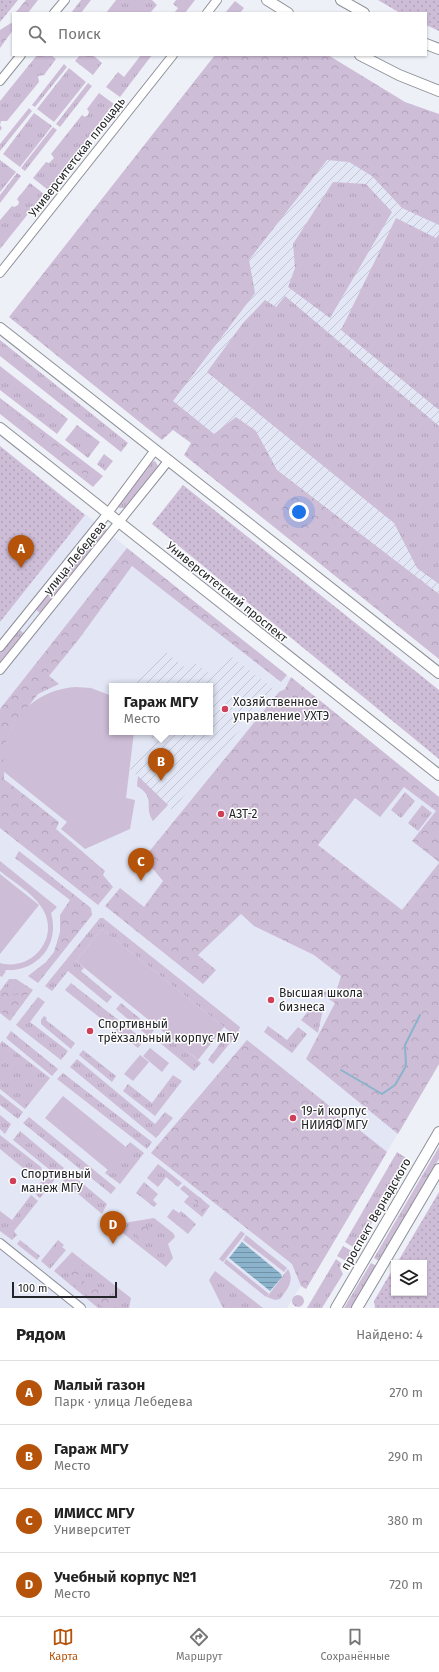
<!DOCTYPE html>
<html lang="ru">
<head>
<meta charset="utf-8">
<style>
  body { margin:0; font-family:"Fira Sans",sans-serif; background:#f2f2f2; color:#222 }
  .controls { position:absolute; right:12px; bottom:12px; display:grid; overflow:hidden; border-radius:0px; box-shadow:0 1px 3px #0004 }
  .controls button { width:36px; height:36px; display:grid; place-items:center; padding:0; border:0; border-bottom:1px solid #e0e0e0; background:#fff; color:#222; font:20px sans-serif }
  .scale { position:absolute; left:12px; bottom:10px; width:105px; box-sizing:border-box; padding-left:4px; border:2px solid #242528; border-top:0; font-size:11px; line-height:14px; white-space:nowrap; color:#242528; -webkit-text-stroke:3px #fefefe; paint-order:stroke }
  .you { position:absolute; left:299px; top:512px; width:14px; height:14px; margin:-10px; border:3px solid #fff; border-radius:50%; background:#1a73e8; box-shadow:0 0 0 6px #1a73e833 }
  .badge { display:grid; place-items:center; width:26px; height:26px; border-radius:50%; background:#b45309; color:#fff; font-size:13px; font-weight:700 }
  .pin { position:absolute; translate:-50% -33px; filter:drop-shadow(0 1px 2px #0008) }
  .pin::after { content:''; position:absolute; top:21px; width:14px; height:12px; background:inherit; clip-path:polygon(0 0,100% 0,50% 100%) }
  .popup { position:absolute; left:109px; top:683px; width:104px; height:52px; box-sizing:border-box; display:grid; place-content:center; border-radius:0px; background:#fff; filter:drop-shadow(0 1px 3px #0005); font-size:13px; white-space:nowrap; color:#767676 }
  .popup b { font-size:15px; color:#222 }
  .popup::after { content:''; position:absolute; left:50%; top:100%; margin-left:-8px; border:8px solid transparent; border-top-color:#fff }
  .list { margin:0; padding:0; list-style:none }
  h2 { display:flex; justify-content:space-between; align-items:center; height:52px; margin:0; padding:0 16px; font-size:17px }
  h2 small { font-size:13px; font-weight:400; color:#767676 }
  .list li { display:grid; grid-template-columns:26px 1fr auto; gap:12px; align-items:center; box-sizing:border-box; height:64px; padding:0 16px; border-top:1px solid #e0e0e0 }
  .list b { display:block; font-size:15px; white-space:nowrap }
  .list p { margin:0; font-size:13px; white-space:nowrap; color:#767676 }
  .list em { font-size:13px; font-style:normal; color:#767676 }
  .icon { flex:none; width:22px; height:22px; fill:none; stroke:currentColor; stroke-width:2; stroke-linecap:round; stroke-linejoin:round }
  .map { position:relative; flex:none; width:439px; height:1308px; overflow:hidden }
  .search { position:absolute; background:#fff; box-shadow:0 1px 3px #0004; left:12px; right:12px; top:12px; height:44px; display:flex; align-items:center; gap:10px; box-sizing:border-box; padding:0 14px; border-radius:0px; color:#767676; font-size:15px }
  .sheet { height:308px; background:#fff }
  nav { display:flex; justify-content:space-around; align-items:center; box-sizing:border-box; height:56px; border-top:1px solid #e0e0e0; background:#fff; font-size:11px; color:#767676 }
  nav a { display:grid; justify-items:center; gap:2px }
  nav .on { color:#b45309 }
  .map>svg:first-child { display:block }
  .built { fill:#e2e6f5; fill-rule:evenodd }
  .industrial { fill:url(#industrial-furrows) }
  .grass { fill:url(#grass-tufts) }
  .forest { fill:url(#forest-crowns) }
  .park { fill:url(#park-dots) }
  .pitch { fill:#cebdd7 }
  .water { fill:url(#water-rules) }
  .lines { fill:none; stroke-linecap:round; stroke-linejoin:round }
  .stream { stroke:#8bb3cc; stroke-width:2 }
  .minor-casing { stroke:#8f9199; stroke-width:10 }
  .major-casing { stroke:#8f9199; stroke-width:12 }
  .minor { stroke:#fff; stroke-width:8 }
  .major { stroke:#fff; stroke-width:10 }
  .poi-dot { fill:#cf3f57; stroke:#fefefe; stroke-width:1.5 }
  .labels { text-anchor:middle; dominant-baseline:central; stroke-width:3; stroke-linejoin:round; paint-order:stroke }
  .street-label { font-size:12px; fill:#242528; stroke:#fefefe }
  .poi-label { font-size:12px; fill:#242528; stroke:#fefefe; text-anchor:start }
</style>
</head>
<body>
<div class="map">
<svg width="439" height="1308" viewBox="0 0 439 1308">
  <defs>
    <pattern id="industrial-furrows" width="10" height="10" patternUnits="userSpaceOnUse"><rect width="10" height="10" fill="#e2e6f5"/><path d="M-1 1l2-2M0 10L10 0M9 11l2-2" fill="none" stroke="#c2c5d2"/></pattern>
    <pattern id="grass-tufts" width="24" height="20" patternUnits="userSpaceOnUse"><rect width="24" height="20" fill="#cebdd7"/><path d="M3 7l-1-3M5 7V3M7 7l1-3M15 17l-1-3M17 17v-4M19 17l1-3" fill="none" stroke="#b1a2b9"/></pattern>
    <pattern id="forest-crowns" width="20" height="18" patternUnits="userSpaceOnUse"><rect width="20" height="18" fill="#cebdd7"/><path d="M2 6a3 3 0 1 1 6 0M12 15a3 3 0 1 1 6 0" fill="none" stroke="#b1a2b9"/></pattern>
    <pattern id="park-dots" width="8" height="8" patternUnits="userSpaceOnUse"><rect width="8" height="8" fill="#cebdd7"/><path d="M2 2h.1M6 6h.1" fill="none" stroke="#b1a2b9" stroke-width="1.8" stroke-linecap="round"/></pattern>
    <pattern id="water-rules" width="6" height="5" patternUnits="userSpaceOnUse"><rect width="6" height="5" fill="#8bb3cc"/><path d="M0 2.5h6" fill="none" stroke="#7191a6"/></pattern>
  </defs>
  <rect width="100%" height="100%" fill="#eef0f8"/>
  <path class="built" d="M0,446l439,351v267l-133,225 -5,-3 -14,22h-287zM112,686h98v46h-98z"/>
  <path class="industrial" d="M266,143l173,13v493l-219,-199 -82,-62z
    M162,649l26,21 7,-7 16,12 17,-21 46,35 -102,121 -42,-41 24,-29 -11,-8h67v-46h-78z"/>
  <path class="grass" d="M81,0h10l-10,13h-10z
    M116,0h36l5,5 -7,8h-44z
    M176,0h19l-10,13h-11l4,-5 -5,-4z
    M235,1l9,7 -4,5h-15z
    M37,55h14l5,4 -12,16 -6,1 1,6 -32,39h-6l-1,4 2,3 -2,3v-30z
    M80,55h13l9,8 -9,12 -18,-14z
    M141,55h11l-32,42 -14,-10 12,-15 6,5z
    M64,64l3,3 -32,40 -3,-2z
    M69,68l17,14 -32,40 -17,-13z
    M88,83l4,3 -32,41 -4,-3z
    M99,93l15,11 -66,86 -15,-12 13,-16 3,1 5,-5 -3,-4 31,-39 3,2 3,-2 1,-3 -2,-3z
    M29,108l3,3 -32,40v-7z
    M34,113l18,13 -32,41 -17,-13z
    M53,127l4,3 -32,41 -4,-3z
    M0,160l16,12 -16,20z
    M17,173l4,3 -21,27v-8z
    M333,182l33,2 26,28 -62,106 -42,-31 7,-19 -2,-24z
    M30,183l14,11 -44,55v-29l12,-14 2,1 4,-2 1,-3 -2,-3z
    M396,218l40,20 3,-4v176l-98,-80z
    M285,296l154,130v158l-22,-16 -23,-45 -187,-151 36,-49 22,-23 11,7z
    M0,340l128,103 -7,9 -121,-96z
    M0,366l68,53 -11,15 -57,-44z
    M0,398l103,78 -10,11 -93,-73z
    M77,425l23,17 -12,16 -23,-18z
    M104,454l9,7 -8,10 -8,-7z
    M155,461l3,5 -34,42h-5l-1,-2 34,-44z
    M102,527l6,3 -1,2 -67,81 -5,-4z
    M18,629l6,4 -24,31v-12z
    M405,792l10,9 -14,17 -10,-8z
    M422,805l10,8 -14,18 -10,-8z
    M100,918h3l137,109 -2,6 -25,31 -5,-4 21,-29 -127,-102 -26,32 8,7 -3,3 31,26 -5,6 -39,-32 -16,20 -7,-5z
    M9,979h7l17,11 -23,31 -10,-8v-22z
    M71,983l73,57 -6,8 -73,-58z
    M38,997l7,5 -15,20 38,29 -7,9 -45,-35z
    M121,1003l33,27 -5,7 -33,-28z
    M315,1003l8,6 -5,24 -17,-13z
    M44,1016l3,2 -1,2 29,23 -4,6 -30,-25v-4z
    M268,1026l19,14 11,-13 9,7 -15,19 -28,-21z
    M11,1031l47,38 -6,7 -46,-38z
    M164,1036l8,7 3,-2 26,22 -7,8 -35,-29z
    M2,1041l48,37 -25,31 -25,-20v-45z
    M83,1050l33,26 -4,6 -33,-27z
    M77,1059l78,65 10,-12 8,6 -17,20 -86,-71z
    M63,1073l89,69 -5,7 -90,-70z
    M173,1075l9,6 -27,35 -32,-25 5,-7 24,19z
    M0,1094l23,18 -5,7 -18,-14z
    M0,1115l11,9 -6,10 -5,-5z
    M29,1117l87,71 -5,6 -88,-71z
    M20,1131l44,37 -24,30 -7,-6 17,-22 -37,-30z
    M0,1135l41,32 1,4 -3,5 -9,-7 -2,3 -28,-23z
    M130,1142l14,11 -24,31 -15,-11z
    M439,1147v12l-60,102 -5,-3z
    M397,1152l9,6 -1,9 -49,82 -11,-7z
    M158,1164l24,19 -4,4 -12,-10 -8,10 -11,-9z
    M70,1173l37,31 -5,10 -39,-33z
    M144,1182l14,12 -5,6 4,4 -3,3 -18,-14z
    M184,1185l26,21 -8,11 -18,-15 5,-6 -9,-7z
    M31,1195l7,6 -24,30 3,4 -5,5 -12,-9v-20l12,9z
    M173,1209l6,4 2,-2 15,13 -8,10 -21,-17z
    M154,1218l19,15 2,4 -7,7 5,14 -7,9 -47,-37 5,-7z
    M241,1231l4,3 -22,28 -4,-3z
    M246,1235l41,33 -3,4 -41,-32z
    M20,1240l20,16 -3,4 -20,-16z
    M58,1240l6,5 -2,2 4,3 -16,19 -9,-8z
    M343,1246l9,5 -6,10 -9,-5z
    M72,1252l59,46 -2,10h-31l-44,-37z
    M226,1259l43,35 -3,3 -42,-34z
    M336,1259l5,4 -1,5 3,6 -21,34h-15z
    M371,1263l6,3 -25,42h-8z
    M288,1269c7,12 -1,21 -8,30l-5,1 -8,-3z
    M215,1271l48,37h-40l-14,-28z
    M292 1301a6 6 0 1 1 12 0a6 6 0 1 1-12 0Z"/>
  <path class="forest" d="M26,0h12l-10,13h-13z
    M11,23l2,1v6l-13,18v-18z
    M215,55h113l77,47 34,12v111l-37,-17 -30,-32 -23,-14 -22,-2 -78,100 6,33 -82,108 41,33 22,-17 20,14 21,39 162,124v65l-255,-204 7,-12 -18,-13 -11,10 -153,-123z
    M0,400l44,37 9,4 30,26 14,8 -2,5c-16,-5 -25,-20 -39,-26l-49,-38 -7,-6z
    M127,548l160,127 -6,7 -149,-116 -53,73 -30,37 10,8 -21,10 -26,33 -7,19 -1,33 55,43 -3,7 49,42 -2,4 10,12 -15,18 -98,-77v-119z
    M291,677l148,120v65l-27,-21 24,-30 -32,-24 -24,30 -25,-19 -37,47 84,65 37,-47v201l-41,70 -92,-75 29,-56 -16,-10 18,-4 4,-13 -27,-21 -60,-29 -13,-12 -43,41 18,15 -13,14 -98,-78 15,-18 24,19 19,-26 -19,-23 135,-166 6,-3z
    M138,776l30,29 -15,16c-10,-15 4,-22 -16,-35z
    M19,851l72,57 1,7 -54,68 -10,-7 18,-14 8,-10 6,-20v-17l10,-15 -55,-42z
    M27,988l3,2c-4,9 -12,18 -19,25l-6,-1 -5,-3v-19l7,-3 4,2 1,5 13,-4z
    M247,1040l140,112 -81,137 -5,-3 -9,-22 -141,-111z
    M192,1193l9,5 6,7 -3,8h-2l-4,-4 1,-3 -8,-10z
    M140,1225c6,0 13,4 14,10l-7,5h-9l-3,-11z
    M75,1261l10,5 -4,9 5,10 13,2 22,21h-17l-35,-27v-5z"/>
  <path class="park" d="M0,0h18l-18,22z
    M378,0h61v31l-13,-6v-12h-26z
    M0,446l85,69 -85,107z
    M183,485l256,205v69l-287,-235z
    M439,1192v116h-64l-1,-7 20,-34v26h30v-30h-27z"/>
  <path class="pitch" d="M75,687l16,1 21,8v36h22l-8,66 9,2 -5,29 -45,20 -24,-20 6,-7 -64,-51c0,-8 0,-17 2,-25 9,-35 35,-56 70,-59z
    M0,861l57,46 -6,6c9,31 -13,59 -46,57l1,1 -4,6 -2,-1v-13c32,9 61,-26 42,-55 -9,-15 -29,-26 -42,-37z
    M0,874l39,31 -39,49z
    M102,929l122,98 -26,33 -122,-99z
    M150,1048l19,15 -7,9 -19,-16z
    M140,1055l9,7 -16,19 -9,-7z
    M63,1096l63,51 -18,23 -63,-52z"/>
  <path class="water" d="M242,1242l39,32 1,3 -12,14 -41,-33z"/>
  <g class="lines">
    <path class="stream" d="M341,1070l41,24 13,-9 11,-19 -1,-21 15,-30"/>
    <g class="minor-casing">
      <path id="minor" d="M54,13l11,-13
        M207,13l10,-13
        M0,81l21,-26
        M0,273l173,-218
        M0,647l108,-134 47,-63
        M0,670l169,-210
        M0,1243l81,65"/>
    </g>
    <g class="major-casing">
      <path id="major" d="M267,0l21,13
        M341,0l23,13
        M426,44l13,5
        M360,55l39,20 40,16
        M0,328l439,345
        M0,428l439,347
        M336,1308l103,-176
        M357,1308l82,-139"/>
    </g>
    <use href="#minor" class="minor"/>
    <use href="#major" class="major"/>
  </g>
  <g class="poi-dot">
    <circle cx="225" cy="709" r="4"/>
    <circle cx="221" cy="814" r="4"/>
    <circle cx="271" cy="1000" r="4"/>
    <circle cx="90" cy="1031" r="4"/>
    <circle cx="293" cy="1118" r="4"/>
    <circle cx="13" cy="1181" r="4"/>
  </g>
  <g class="labels">
    <g class="street-label">
      <text transform="translate(77 157) rotate(-52)">Университетская площадь</text>
      <text transform="translate(75 558) rotate(-51)">улица Лебедева</text>
      <text transform="translate(227 592) rotate(39)">Университетский проспект</text>
      <text transform="translate(376 1214) rotate(-60)">проспект Вернадского</text>
    </g>
    <g class="poi-label">
      <text x="233" y="702">Хозяйственное<tspan x="233" dy="14">управление УХТЭ</tspan></text>
      <text x="229" y="814">АЗТ-2</text>
      <text x="279" y="993">Высшая школа<tspan x="279" dy="14">бизнеса</tspan></text>
      <text x="98" y="1024">Спортивный<tspan x="98" dy="14">трёхзальный корпус МГУ</tspan></text>
      <text x="301" y="1111">19-й корпус<tspan x="301" dy="14">НИИЯФ МГУ</tspan></text>
      <text x="21" y="1174">Спортивный<tspan x="21" dy="14">манеж МГУ</tspan></text>
    </g>
  </g>
</svg>
<div class="controls">
<button><svg class="icon" aria-label="layers" viewBox="0 0 24 24"><path d="M12 4l9 5-9 5-9-5zM3 14l9 5 9-5"/></svg></button>
</div>
<div class="scale">100 m</div>
<div class="you"></div>
<div class="pin badge" style="left:21px;top:568px">A</div>
<div class="pin badge" style="left:161px;top:781px">B</div>
<div class="popup"><b>Гараж МГУ</b>Место</div>
<div class="pin badge" style="left:141px;top:881px">C</div>
<div class="pin badge" style="left:113px;top:1244px">D</div>
<div class="search"><svg class="icon" aria-label="search" viewBox="0 0 24 24"><circle cx="10" cy="10" r="6"/><path d="M15 15l6 6"/></svg>Поиск</div>
</div>
<section class="sheet">
<h2>Рядом<small>Найдено: 4</small></h2>
<ul class="list">
<li><span class="badge">A</span><div><b>Малый газон</b><p>Парк · улица Лебедева</p></div><em>270 m</em></li>
<li><span class="badge">B</span><div><b>Гараж МГУ</b><p>Место</p></div><em>290 m</em></li>
<li><span class="badge">C</span><div><b>ИМИСС МГУ</b><p>Университет</p></div><em>380 m</em></li>
<li><span class="badge">D</span><div><b>Учебный корпус №1</b><p>Место</p></div><em>720 m</em></li>
</ul>
</section>
<nav>
<a class="on"><svg class="icon" aria-label="map" viewBox="0 0 24 24"><path d="M3 6l6-2 6 2 6-2v14l-6 2-6-2-6 2zM9 4v14M15 6v14"/></svg>Карта</a>
<a><svg class="icon" aria-label="directions" viewBox="0 0 24 24"><path d="M12 3l9 9-9 9-9-9zM9 14v-3h6M13 9l2 2-2 2"/></svg>Маршрут</a>
<a><svg class="icon" aria-label="saved" viewBox="0 0 24 24"><path d="M7 4h10v16l-5-4-5 4z"/></svg>Сохранённые</a>
</nav>
</body>
</html>
